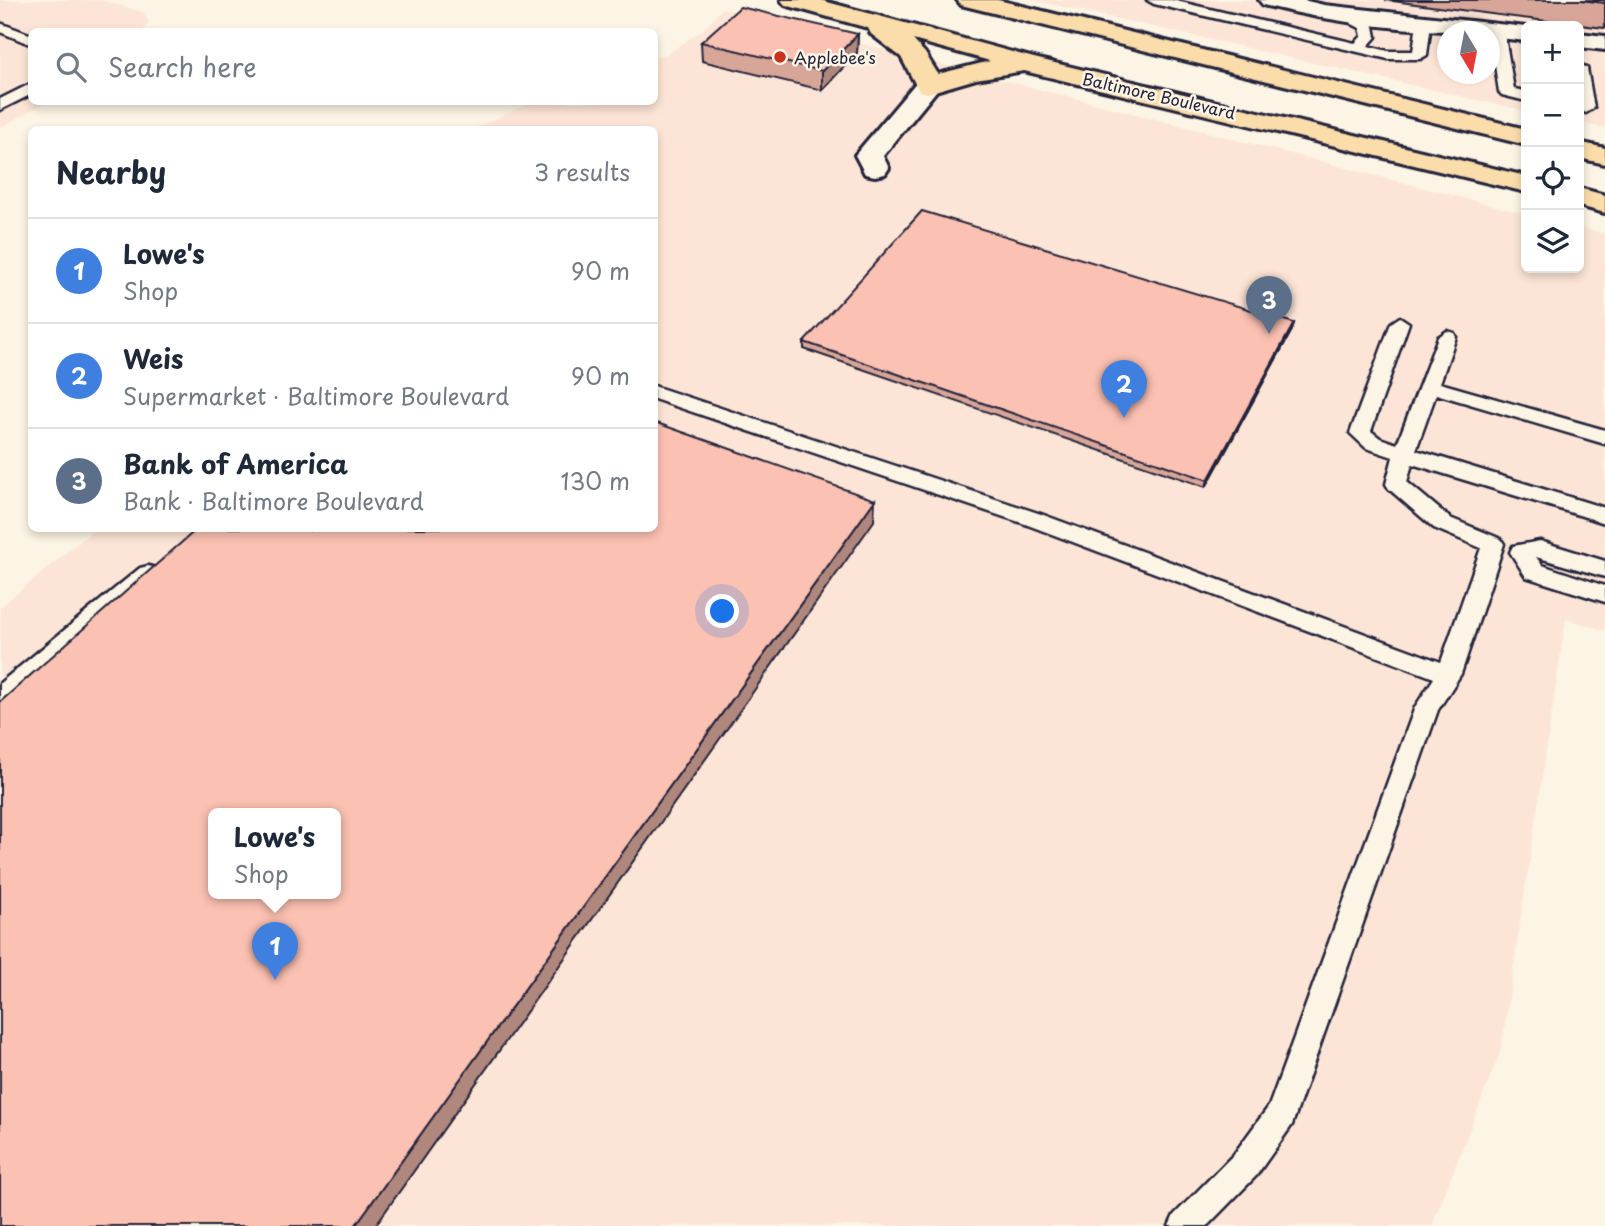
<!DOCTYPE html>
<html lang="en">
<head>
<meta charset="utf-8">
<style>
  body { margin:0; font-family:"Playpen Sans",sans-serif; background:#f6f6f7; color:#1f2937 }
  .controls { position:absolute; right:21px; top:21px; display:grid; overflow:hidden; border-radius:10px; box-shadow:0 4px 10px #0003 }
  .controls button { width:63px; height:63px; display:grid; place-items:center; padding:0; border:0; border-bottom:2px solid #e0e1e3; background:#fff; color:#1f2937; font:35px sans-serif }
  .compass { position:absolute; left:1437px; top:21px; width:63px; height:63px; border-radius:50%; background:#fff; box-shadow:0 4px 10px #0003; rotate:170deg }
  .you { position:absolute; left:723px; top:612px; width:24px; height:24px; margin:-18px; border:5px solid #fff; border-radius:50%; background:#1a73e8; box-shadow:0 0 0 10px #1a73e833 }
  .badge { display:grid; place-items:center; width:46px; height:46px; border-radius:50%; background:#c8321e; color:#fff; font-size:23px; font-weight:700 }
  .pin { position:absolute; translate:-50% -58px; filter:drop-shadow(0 2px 4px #0008) }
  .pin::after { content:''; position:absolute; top:37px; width:24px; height:21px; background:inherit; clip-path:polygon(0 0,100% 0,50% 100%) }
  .popup { position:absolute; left:208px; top:808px; width:133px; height:91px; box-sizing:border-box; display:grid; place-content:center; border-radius:10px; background:#fff; filter:drop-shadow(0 2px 5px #0005); font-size:23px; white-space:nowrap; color:#747a83 }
  .popup b { font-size:26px; color:#1f2937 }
  .popup::after { content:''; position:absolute; left:50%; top:100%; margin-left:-14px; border:14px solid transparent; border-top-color:#fff }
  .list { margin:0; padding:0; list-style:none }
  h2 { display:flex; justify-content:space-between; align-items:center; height:91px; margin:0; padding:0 28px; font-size:30px }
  h2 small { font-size:23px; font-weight:400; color:#747a83 }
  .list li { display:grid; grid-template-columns:46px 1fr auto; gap:21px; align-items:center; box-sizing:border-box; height:105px; padding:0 28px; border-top:2px solid #e0e1e3 }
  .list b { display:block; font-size:26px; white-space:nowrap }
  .list p { margin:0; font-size:23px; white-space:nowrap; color:#747a83 }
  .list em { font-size:23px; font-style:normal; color:#747a83 }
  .icon { flex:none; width:38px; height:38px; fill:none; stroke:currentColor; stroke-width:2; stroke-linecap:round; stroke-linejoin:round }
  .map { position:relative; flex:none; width:1605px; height:1226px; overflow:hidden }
  .search { position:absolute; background:#fff; box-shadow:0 4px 10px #0003; left:28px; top:28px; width:630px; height:77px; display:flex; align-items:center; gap:18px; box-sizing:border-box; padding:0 24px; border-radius:10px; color:#747a83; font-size:26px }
  .panel { position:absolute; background:#fff; box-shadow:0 4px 10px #0003; left:28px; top:126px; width:630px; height:406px; border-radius:10px }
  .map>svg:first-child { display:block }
  .built { fill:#fce5d6; fill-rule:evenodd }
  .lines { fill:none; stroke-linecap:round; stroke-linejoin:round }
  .lane-casing { stroke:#22223b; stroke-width:5 }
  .street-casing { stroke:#22223b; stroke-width:6 }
  .highway-casing { stroke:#22223b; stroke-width:6 }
  .lane { fill:#fcf5e5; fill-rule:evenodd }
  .street { fill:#fcf5e5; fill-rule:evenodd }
  .highway { fill:#fbddab; fill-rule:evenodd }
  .wall { fill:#d8a699; stroke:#22223b; stroke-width:2 }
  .shaded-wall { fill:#b0877d; stroke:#22223b; stroke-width:2 }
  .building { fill:#fbc1b2; stroke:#22223b; stroke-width:2; fill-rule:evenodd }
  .poi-dot { fill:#c8321e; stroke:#fcf5e5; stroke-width:2.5 }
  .labels { text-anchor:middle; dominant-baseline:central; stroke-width:5; stroke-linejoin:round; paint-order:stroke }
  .far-poi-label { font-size:16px; fill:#22223b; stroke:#fcf5e5; text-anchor:start }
  .far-street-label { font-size:16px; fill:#22223b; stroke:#fcf5e5 }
</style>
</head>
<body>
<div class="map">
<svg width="1605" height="1226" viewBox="0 0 1605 1226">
  <rect width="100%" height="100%" fill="#fcf5e5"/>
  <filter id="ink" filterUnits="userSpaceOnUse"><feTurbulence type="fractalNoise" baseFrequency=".0143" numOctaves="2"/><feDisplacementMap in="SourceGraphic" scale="14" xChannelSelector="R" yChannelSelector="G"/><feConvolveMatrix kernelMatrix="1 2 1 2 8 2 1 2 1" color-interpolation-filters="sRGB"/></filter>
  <g filter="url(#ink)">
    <path class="built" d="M0,0h100l43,12 6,10 -6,9 -111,1v70h14l-46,26z
      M1033,0h572v128l-26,-5v-97h-53v85zM1448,32h42v42h-42z
      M722,8l804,206v54h53v-41l26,7v397l-39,-12 -65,431 -69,176h-1432v-619l95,-78 559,-1v-398l-182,-1 61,-27h121l1,-44 12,-4 37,-25zM214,814h122v80h-122z"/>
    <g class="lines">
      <g class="lane-casing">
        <path id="lane" d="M1147,0h25l183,43 7,-7 -2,-8 -8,-4 -4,-9 7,-4 5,1 3,7 11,7 2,11 -8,9 20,5h25l4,-28 7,-4 7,4 -4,32 -7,4h-32l-234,-55z
          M0,23l32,12v10l-32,-13z
          M1497,27l7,4 10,58 12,2v10l-24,-6 -3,-3 -9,-61z
          M1579,63l8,5 7,40 -8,5 -7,-4z
          M32,83v11l-32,16v-11z
          M1400,317l9,6 -38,108 9,7 17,6 41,-107 9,-6 7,2 2,4 -16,46 165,47v14l-169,-50 -20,56 189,58v15l-193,-59 -5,18 43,36 51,21 3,5 -43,130 -23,36 -146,415 -36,51 -49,50h-38l5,-11 60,-61 35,-48 146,-399 19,-29 -409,-154 -371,-125v-13l387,128 400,148 40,-114 -47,-20 -45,-39 -3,-5 7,-27 -27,-9 -16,-15 41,-110z
          M1540,541l65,20v16l-69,-20 6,8 63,21v16l-79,-25 -16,-25 3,-6z
          M148,566l8,2 3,6 -3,6 -148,124 -8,2v-23l140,-115z"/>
      </g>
      <g class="street-casing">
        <path id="street" d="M1259,0h44l21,5 202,22v14l-36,-4v-5c-76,0 -152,-8 -227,-27z
          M1579,33l26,3v14l-26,-3z
          M928,77l9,2 4,6 -58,71 6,12 -4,6 -10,2 -10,-2 -10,-19 64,-76z"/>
      </g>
      <g class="highway-casing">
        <path id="highway" d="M781,0h39l214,58 492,118v16l-502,-121 -48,8 -48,14 -9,-2 -18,-34 -30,-23 -3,-6 -83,-23zM913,40l77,21 -52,13 -13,-21z
          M957,0h41l528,129v16l-565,-140z
          M1579,142l26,6v16l-26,-6z
          M1579,188l26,7v18l-26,-7z"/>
      </g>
      <use href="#lane" class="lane"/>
      <use href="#street" class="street"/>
      <use href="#highway" class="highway"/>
    </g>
    <path class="wall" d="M1385,0h220v28l-91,-11z
      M858,34l-1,19 -35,37 -120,-29 -1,-19z
      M1294,323l-2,7 -86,157 -402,-138v-7z"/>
    <path class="shaded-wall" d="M858,34l-1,19 -35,37v-19z
      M1294,323l-2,7 -86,157 2,-7z
      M875,500l-1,21 -499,705h-20z"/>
    <path class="building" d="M1581,0h24v3z
      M740,7l118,27 -36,37 -121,-29z
      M922,211l372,112 -86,157 -404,-138z
      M654,422l221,78 -520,726h-355v-524l198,-174h106l7,3 3,-3h340zM214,814h122v80h-122z"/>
  </g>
  <circle class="poi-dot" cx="780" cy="57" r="7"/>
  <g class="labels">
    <g class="far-poi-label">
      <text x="794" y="57">Applebee's</text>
    </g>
    <g class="far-street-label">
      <text transform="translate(1159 95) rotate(13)">Baltimore Boulevard</text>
    </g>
  </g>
</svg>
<div class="controls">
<button>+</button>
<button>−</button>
<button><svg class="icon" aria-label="locate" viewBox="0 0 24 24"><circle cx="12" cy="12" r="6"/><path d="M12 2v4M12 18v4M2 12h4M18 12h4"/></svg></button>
<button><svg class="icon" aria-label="layers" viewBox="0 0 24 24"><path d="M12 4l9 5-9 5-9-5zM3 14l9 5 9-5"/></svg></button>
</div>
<svg class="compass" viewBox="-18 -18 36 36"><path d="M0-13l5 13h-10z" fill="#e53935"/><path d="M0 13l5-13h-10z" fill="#747a83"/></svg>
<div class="you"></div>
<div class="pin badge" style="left:275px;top:980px;background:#3f7fe0">1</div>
<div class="popup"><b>Lowe's</b>Shop</div>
<div class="pin badge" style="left:1124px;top:418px;background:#3f7fe0">2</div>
<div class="pin badge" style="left:1269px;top:334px;background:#5c6f8a">3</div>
<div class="search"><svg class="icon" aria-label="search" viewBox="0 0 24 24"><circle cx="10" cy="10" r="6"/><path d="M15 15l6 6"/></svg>Search here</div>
<section class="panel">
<h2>Nearby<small>3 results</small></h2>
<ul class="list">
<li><span class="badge" style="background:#3f7fe0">1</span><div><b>Lowe's</b><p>Shop</p></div><em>90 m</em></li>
<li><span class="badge" style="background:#3f7fe0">2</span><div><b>Weis</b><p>Supermarket · Baltimore Boulevard</p></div><em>90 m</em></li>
<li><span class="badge" style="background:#5c6f8a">3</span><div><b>Bank of America</b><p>Bank · Baltimore Boulevard</p></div><em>130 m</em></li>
</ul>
</section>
</div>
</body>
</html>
